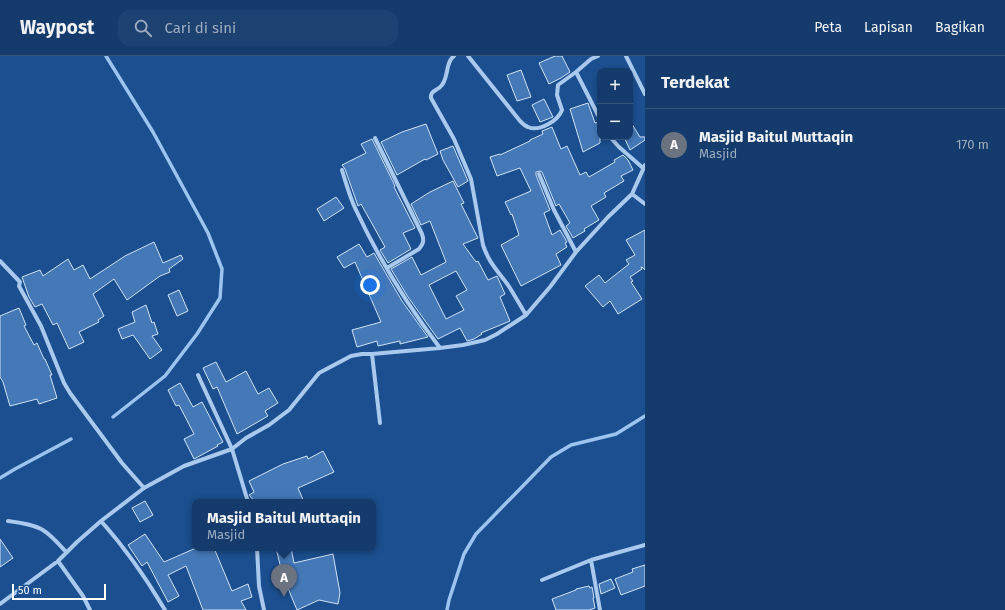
<!DOCTYPE html>
<html lang="id">
<head>
<meta charset="utf-8">
<style>
  body { margin:0; font-family:"Fira Sans",sans-serif; background:#1d4271; color:#f1f3f6 }
  .controls { position:absolute; right:12px; top:12px; display:grid; overflow:hidden; border-radius:8px; box-shadow:0 2px 6px #0003 }
  .controls button { width:36px; height:36px; display:grid; place-items:center; padding:0; border:0; border-bottom:1px solid #33557e; background:#143b6b; color:#f1f3f6; font:20px sans-serif }
  .scale { position:absolute; left:12px; bottom:10px; width:94px; box-sizing:border-box; padding-left:4px; border:2px solid #fff; border-top:0; font-size:11px; line-height:14px; white-space:nowrap; color:#fff; -webkit-text-stroke:3px #1b4f8f; paint-order:stroke }
  .you { position:absolute; left:370px; top:229px; width:14px; height:14px; margin:-10px; border:3px solid #fff; border-radius:50%; background:#1a73e8; box-shadow:0 0 0 6px #1a73e833 }
  .badge { display:grid; place-items:center; width:26px; height:26px; border-radius:50%; background:#ffd166; color:#fff; font-size:13px; font-weight:700 }
  .pin { position:absolute; translate:-50% -33px; filter:drop-shadow(0 1px 2px #0008) }
  .pin::after { content:''; position:absolute; top:21px; width:14px; height:12px; background:inherit; clip-path:polygon(0 0,100% 0,50% 100%) }
  .popup { position:absolute; left:192px; top:443px; width:184px; height:52px; box-sizing:border-box; display:grid; place-content:center; border-radius:8px; background:#143b6b; filter:drop-shadow(0 1px 3px #0005); font-size:13px; white-space:nowrap; color:#9dadc1 }
  .popup b { font-size:15px; color:#f1f3f6 }
  .popup::after { content:''; position:absolute; left:50%; top:100%; margin-left:-8px; border:8px solid transparent; border-top-color:#143b6b }
  .list { margin:0; padding:0; list-style:none }
  h2 { display:flex; justify-content:space-between; align-items:center; height:52px; margin:0; padding:0 16px; font-size:17px }
  h2 small { font-size:13px; font-weight:400; color:#9dadc1 }
  .list li { display:grid; grid-template-columns:26px 1fr auto; gap:12px; align-items:center; box-sizing:border-box; height:72px; padding:0 16px; border-top:1px solid #33557e }
  .list b { display:block; font-size:15px; white-space:nowrap }
  .list p { margin:0; font-size:13px; white-space:nowrap; color:#9dadc1 }
  .list em { font-size:13px; font-style:normal; color:#9dadc1 }
  .icon { flex:none; width:22px; height:22px; fill:none; stroke:currentColor; stroke-width:2; stroke-linecap:round; stroke-linejoin:round }
  .map { position:relative; flex:none; width:645px; height:554px; overflow:hidden }
  header { display:flex; align-items:center; gap:24px; box-sizing:border-box; height:56px; padding:0 20px; background:#143b6b; border-bottom:1px solid #33557e }
  header strong { font-size:19px }
  nav { display:flex; gap:22px; margin-inline-start:auto; font-size:14px }
  .search { width:280px; height:36px; background:#1d4271; display:flex; align-items:center; gap:10px; box-sizing:border-box; padding:0 14px; border-radius:12px; color:#9dadc1; font-size:15px }
  main { display:flex }
  aside { flex:1; background:#143b6b }
  .map>svg:first-child { display:block }
  .lines { fill:none; stroke-linecap:round; stroke-linejoin:round }
  .stream { stroke:#9cc4f0; stroke-width:3.5 }
  .building { fill:#4478b7; stroke:#cfe3fa; fill-rule:evenodd }
  .minor { stroke:#a9c9ee; stroke-width:4 }
</style>
</head>
<body>
<header>
<strong>Waypost</strong>
<div class="search"><svg class="icon" aria-label="search" viewBox="0 0 24 24"><circle cx="10" cy="10" r="6"/><path d="M15 15l6 6"/></svg>Cari di sini</div>
<nav><a>Peta</a><a>Lapisan</a><a>Bagikan</a></nav>
</header>
<main>
<div class="map">
<svg width="645" height="554" viewBox="0 0 645 554">
  <rect width="100%" height="100%" fill="#1b4f8f"/>
  <g class="lines">
    <path class="stream" d="M106,0l47,76 55,101 14,36 -2,29 -23,36 -32,42 -52,41
      M0,422l15,-9 56,-30
      M447,554l2,-10 15,-46 12,-20 75,-77 20,-12 45,-11 29,-18"/>
  </g>
  <path class="building" d="M555,0h7l8,16 -9,6 -12,6 -10,-21z
    M521,14l10,27 -14,4 -10,-26z
    M544,43l9,18 -13,5 -8,-17z
    M588,47l7,20 5,-1v21l-17,9 -13,-43z
    M630,65l10,16h5v3l-15,10 -6,-13h6z
    M426,68l12,30 -12,6 -1,-1 -28,16 -16,-33 21,-10z
    M552,71l9,22 6,-3 13,29 6,-3 3,5 26,-15 -1,-2 9,-5 5,5 5,10 -12,6 3,5 -20,12 2,4 -15,9 8,14 -15,9 1,2 -12,7 -7,-12 4,-3 -11,-19 -3,2 -14,-34 -2,-1 -4,1v3l14,35 -6,3 8,22 8,-5 7,12 -2,1 2,4 -11,7 5,11 -40,21 -20,-41 18,-10 -7,-21 -1,1 -6,-13 26,-11 -11,-23 -23,8 -7,-19 10,-3v1l30,-14v-1l13,-6 -1,-3z
    M372,83l23,47 -1,1 21,41 -12,5 8,16 -23,14 -8,-13 5,-3 -24,-43 -3,2 -13,-37 -3,-4 24,-12 -5,-9z
    M453,90l15,35 -10,6 -15,-27 -3,-9z
    M453,125l11,22 -3,1 17,34 -15,6 13,18 2,-1 10,19 9,-4 8,18 -5,3 10,24 -29,12 1,1 -8,5 -7,2 -7,-13 -22,11 -30,-42 -17,-28 21,-12 9,18 25,-13 -16,-41 -9,4 -10,-21 19,-12zM456,215l11,19 -11,6 8,14 -18,9 -17,-34z
    M336,141l8,11 -20,13 -7,-12z
    M645,174v40l-3,-3h-1l1,2 -12,8 3,4 -2,1 11,17 -24,15 -8,-13 -7,6 -18,-21 14,-11 6,8 24,-19 -3,-4 9,-5 -9,-15z
    M154,186l9,21 18,-8 2,4 -14,10 1,3 -10,4 -33,24 -13,-21 -21,15 11,22 -6,4 1,2 -20,10 5,10 -15,7 -12,-26 -4,2 -11,-21 -7,3 -6,-10 -7,-20 18,-7 3,6 25,-17 6,11 9,-5 7,14 35,-23z
    M359,188l8,13 7,-4 28,48 26,36 -28,7v-3l-22,5 -1,-5 -20,6 -5,-17 29,-8 -26,-60 -11,6 -7,-11z
    M179,234l9,21 -11,5 -9,-21z
    M146,249l6,18 2,-1 4,12 -6,2 10,14 -12,9 -17,-24 -11,4 -4,-10 17,-7 -3,-10z
    M19,252l7,17 -2,1 10,19 3,-2 7,16h1l7,16h-2l7,23 -18,6 -2,-5 -27,7 -7,-24 -3,-5v-61z
    M216,306l10,20 20,-11 12,23 11,-6 9,15 -13,8 3,5 -31,18 -20,-47 -4,2 -10,-21z
    M180,327l13,24 9,-5 21,40 -6,3 1,1 -24,13 -10,-20 10,-5 -15,-29 -3,1 -8,-16z
    M323,395l11,21 -36,16 6,14h-49l-6,-7 5,-3 -5,-11 34,-17 24,-8 1,3z
    M145,445l8,14 -13,7 -8,-14z
    M145,478l19,28 32,-14h18l18,43 16,-7 4,13 -11,4 5,9h-43l-17,-44 -18,9 11,21 -11,6 -21,-40 -5,4 -14,-21z
    M0,483l13,19 -13,9z
    M276,492h15l3,15 39,-9 7,39 -2,11 -19,-4 -22,10 -12,-29h-1z
    M645,509v21l-24,9 -6,-16 18,-7 -1,-3z
    M611,523l4,9 -14,6 -2,-10z
    M589,530l1,2 2,-1 2,11h-1l2,10 -6,2h-33l-4,-11 24,-9v-1z"/>
  <g class="lines">
    <path class="minor" d="M454,0c-9,7 -5,20 -12,29 -4,6 -12,5 -11,13l23,41 17,40 12,66c6,18 14,25 25,40 6,9 12,20 18,30
      M468,0l52,65c2,2 5,5 8,6 11,5 30,-6 34,-17l-5,-15 1,-10 18,-13
      M598,0l-7,3 -15,13 24,47
      M626,0l19,38
      M610,81l9,10 24,21
      M375,82l47,96c2,6 2,9 -3,15l-32,19
      M342,114c4,13 8,28 14,40 23,49 52,96 84,138
      M539,118l15,36 22,42
      M632,138l13,10
      M0,205l20,21 -1,4 22,40 23,57 6,10 52,70 22,25
      M372,298l8,69
      M198,319l34,74 16,53
      M8,465c32,4 37,7 58,31
      M101,465c25,28 45,57 64,89
      M257,492l2,38 5,24
      M591,504l9,50
      M58,505l25,35 7,14
      M542,524l49,-20 54,-15
      M0,548l58,-43 19,-19 24,-21 43,-33 40,-22 48,-17 14,-11 23,-13 20,-15 30,-37 32,-17 11,-2h10l68,-6 23,-3 22,-5 12,-6 29,-19 24,-28 26,-35 32,-35 24,-23 13,-29"/>
  </g>
</svg>
<div class="controls">
<button>+</button>
<button>−</button>
</div>
<div class="scale">50 m</div>
<div class="you"></div>
<div class="pin badge" style="left:284px;top:541px;background:#6b7280">A</div>
<div class="popup"><b>Masjid Baitul Muttaqin</b>Masjid</div>
</div>
<aside>
<h2>Terdekat<small></small></h2>
<ul class="list">
<li><span class="badge" style="background:#6b7280">A</span><div><b>Masjid Baitul Muttaqin</b><p>Masjid</p></div><em>170 m</em></li>
</ul>
</aside>
</main>
</body>
</html>
